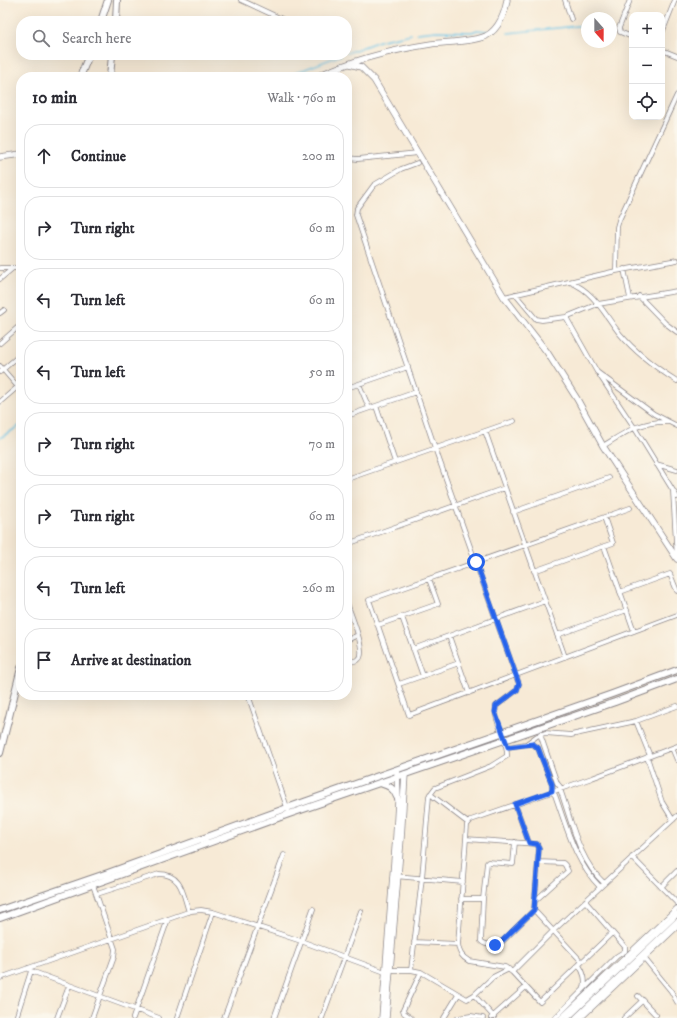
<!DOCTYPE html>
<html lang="en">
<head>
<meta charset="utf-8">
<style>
  body { margin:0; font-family:"IM FELL DW Pica",serif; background:#f7f7f7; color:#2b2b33 }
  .controls { position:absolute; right:12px; top:12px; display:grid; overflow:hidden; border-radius:8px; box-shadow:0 4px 16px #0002 }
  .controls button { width:36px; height:36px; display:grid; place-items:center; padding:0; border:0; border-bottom:1px solid #e1e1e2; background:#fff; color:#2b2b33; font:20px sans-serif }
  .compass { position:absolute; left:581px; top:12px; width:36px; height:36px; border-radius:50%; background:#fff; box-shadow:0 4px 16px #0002; rotate:159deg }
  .stop { position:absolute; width:12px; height:12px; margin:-9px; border:3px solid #2563eb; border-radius:50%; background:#fff }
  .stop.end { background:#2563eb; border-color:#fff; box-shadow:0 1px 4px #0008 }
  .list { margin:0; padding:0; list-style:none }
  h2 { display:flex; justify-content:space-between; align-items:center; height:52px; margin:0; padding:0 16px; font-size:17px }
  h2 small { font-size:13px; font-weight:400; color:#7c7c81 }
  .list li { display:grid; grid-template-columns:26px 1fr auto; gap:12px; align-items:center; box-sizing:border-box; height:64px; margin:0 8px 8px; padding:0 8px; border:1px solid #e1e1e2; border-radius:16px }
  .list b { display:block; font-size:15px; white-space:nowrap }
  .list em { font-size:13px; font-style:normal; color:#7c7c81 }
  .icon { flex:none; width:22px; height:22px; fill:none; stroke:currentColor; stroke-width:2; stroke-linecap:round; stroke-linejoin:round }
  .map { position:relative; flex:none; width:677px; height:1018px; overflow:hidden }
  .search { position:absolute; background:#fff; box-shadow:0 4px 16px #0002; left:16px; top:16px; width:336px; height:44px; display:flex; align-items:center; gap:10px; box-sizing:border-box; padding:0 14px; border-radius:16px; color:#7c7c81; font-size:15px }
  .panel { position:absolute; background:#fff; box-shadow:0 4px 16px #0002; left:16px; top:72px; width:336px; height:628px; border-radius:16px }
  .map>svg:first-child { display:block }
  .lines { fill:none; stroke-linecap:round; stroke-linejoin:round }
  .stream { stroke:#69c4e7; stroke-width:1.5 }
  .street-casing { stroke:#8c8688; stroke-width:5.5 }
  .secondary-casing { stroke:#8c8688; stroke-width:7 }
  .primary-casing { stroke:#8c8688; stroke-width:8 }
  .street { stroke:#fff; stroke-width:4 }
  .secondary { stroke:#fff; stroke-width:5.5 }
  .primary { stroke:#fff; stroke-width:6 }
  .route { stroke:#2563eb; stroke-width:5 }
</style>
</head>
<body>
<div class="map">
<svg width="677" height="1018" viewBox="0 0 677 1018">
  <rect width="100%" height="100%" fill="#fbf7ec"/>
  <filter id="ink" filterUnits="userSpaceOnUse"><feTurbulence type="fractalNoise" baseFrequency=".025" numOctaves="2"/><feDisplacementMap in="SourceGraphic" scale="8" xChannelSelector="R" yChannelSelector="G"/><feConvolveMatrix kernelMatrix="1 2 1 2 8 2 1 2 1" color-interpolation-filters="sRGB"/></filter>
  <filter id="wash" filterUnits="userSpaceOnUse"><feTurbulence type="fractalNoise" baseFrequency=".012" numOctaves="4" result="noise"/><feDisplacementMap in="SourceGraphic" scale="16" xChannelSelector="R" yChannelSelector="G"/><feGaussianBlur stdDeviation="0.9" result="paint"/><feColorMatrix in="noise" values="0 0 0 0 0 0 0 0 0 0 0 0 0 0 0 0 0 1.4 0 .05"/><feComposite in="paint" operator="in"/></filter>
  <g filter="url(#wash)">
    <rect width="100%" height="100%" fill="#f7ead6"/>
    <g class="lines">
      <path class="stream" d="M417,33l19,-2 36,1 5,-2 11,1
        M508,33l79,-8
        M347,53l35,-13 29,-6
        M285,77l56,-22
        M0,438l21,-13"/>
    </g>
  </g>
  <g filter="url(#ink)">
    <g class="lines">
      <g class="street-casing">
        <path id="street" d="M241,0l45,21
          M565,0l6,19
          M630,0l-11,28 1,4 12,5
          M662,33l13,-33
          M662,50l15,6
          M347,158l11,1 60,-6
          M0,268h21
          M624,269l6,29
          M616,271l1,-44 2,-7 58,-125
          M0,279l13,-11
          M570,282c25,10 34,32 50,52 16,19 36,34 57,47
          M515,294l21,25 6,1 24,-3 32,-13 79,-13
          M639,296l26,27 12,9
          M504,297l112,-26 61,-11
          M0,313l4,-3
          M566,317l31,55 42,31 15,11 23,12
          M0,343l17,-15
          M0,366l18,21
          M0,372l21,-18
          M600,376l34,51 43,70
          M359,384l10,24
          M347,388l61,-21
          M0,402l21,-18
          M376,406l19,56
          M347,416l69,-24
          M485,431l80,226
          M603,446c23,-14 37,-25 65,-24
          M656,464l21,6
          M347,479l167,-58
          M673,491l4,68
          M630,508l-261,92 40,115 268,-100
          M513,512l96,-34
          M350,543l155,-55
          M604,546l30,85
          M534,571l79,-28 -9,-26
          M620,592l50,-18 7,17
          M347,603c3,9 20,49 12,56 -3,2 -9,3 -12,4
          M402,617l21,59
          M378,625l60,-21 -9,-25
          M557,635l70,-25
          M449,636l20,57
          M347,640l11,-5
          M413,649l132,-48
          M399,684l60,-21
          M248,695l40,115
          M636,721l14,35
          M540,734l17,49 4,5v4c11,31 18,68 43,91
          M526,744h7l5,4 14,36 1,9 2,2c12,33 20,67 45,92
          M508,747l18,-3 11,-8 8,-3 26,2 65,-14 41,-15
          M672,748l5,12
          M647,757l15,45 11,18
          M430,794l38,29
          M515,804l14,39
          M466,839l71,5 2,4 -5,62 -31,31c-6,5 -17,5 -22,0l2,-42 4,-36 1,-1 25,2 2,-22
          M632,857l45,46
          M395,876l68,6
          M661,887l16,-16
          M97,894l62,-20c23,0 24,20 30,38
          M461,899h22
          M536,900l32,-29 -3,-6 -2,-2 -25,-1
          M534,910l48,52
          M612,933l-72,69 -28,-30 -7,-5 -36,-6c-7,-4 -10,-8 -11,-17l9,-119 4,-5 121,-42 85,-32
          M414,942l44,2
          M645,959l26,32 6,11
          M579,965c5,8 7,14 5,23
          M28,968l3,3 128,47
          M390,970h21l10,2 46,27 7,-4 19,-18 16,-8
          M411,970l11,-92 7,-82 6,-8 56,-22 16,-10c1,-18 -14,-34 -11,-50l21,-16 2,-6 -84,-236 -79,-233 1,-7 17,-23 27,-16 16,-6
          M512,972l41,-41 124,-115
          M0,978l191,-67 10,-1 12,2 88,29 84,31
          M474,995l20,22
          M638,996l18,19
          M16,1018l15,-47
          M57,1018l12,-32
          M92,1018l22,-61 1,-8 -22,-64
          M133,1018l35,-99
          M177,1018l36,-106
          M224,1018l60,-163
          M274,1018l39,-109
          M322,1018l39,-107
          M411,1018l-7,-5 -1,-3 18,-38
          M444,1018l14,-23
          M458,1018l13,-2 12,2
          M491,1018l35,-31
          M555,1018l62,-62 8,-5v-4l-40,-46
          M561,1018l116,-110
          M581,1018l96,-91
          M624,1018l19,-18"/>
      </g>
      <g class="secondary-casing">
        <path id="secondary" d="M350,64l11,3 13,13 130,217 43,55 30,47 26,47 74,113
          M316,77c36,-17 76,-27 115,-33 15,-2 42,-2 55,-8 13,-7 19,-23 21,-36
          M0,157l21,-3
          M382,1018l14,-182 2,-35 -1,-31
          M386,1018l15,-179 4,-65
          M567,1018l110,-104
          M576,1018l101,-96"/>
      </g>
      <g class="primary-casing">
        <path id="primary" d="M101,21l7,-21
          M116,21l1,-21
          M80,77l9,-22
          M110,77l2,-22
          M0,753l21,-85
          M380,783c9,3 14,5 17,14
          M0,910l105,-36 182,-66 325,-114 65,-24
          M0,918l289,-104 326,-112 62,-23"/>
      </g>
      <use href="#street" class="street"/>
      <use href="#secondary" class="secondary"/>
      <use href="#primary" class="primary"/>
    </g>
  </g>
  <g class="lines" filter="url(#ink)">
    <path class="route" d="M476,562l43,122 -2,6 -21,16 -1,6 13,35 25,-3 5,4 3,8 11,28v7l-37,13 14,39 8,1 2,4 -5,62 -33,32 -6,3"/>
  </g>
</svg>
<div class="controls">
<button>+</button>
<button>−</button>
<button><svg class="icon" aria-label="locate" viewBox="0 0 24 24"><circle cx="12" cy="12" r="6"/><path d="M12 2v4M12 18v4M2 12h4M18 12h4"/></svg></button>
</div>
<svg class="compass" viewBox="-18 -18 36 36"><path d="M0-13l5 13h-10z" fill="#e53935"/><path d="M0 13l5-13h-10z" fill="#7c7c81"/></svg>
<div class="stop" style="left:476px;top:562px"></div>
<div class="stop end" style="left:495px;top:945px"></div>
<div class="search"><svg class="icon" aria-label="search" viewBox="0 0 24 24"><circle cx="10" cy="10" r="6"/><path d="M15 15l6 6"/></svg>Search here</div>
<section class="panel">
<h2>10 min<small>Walk · 760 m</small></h2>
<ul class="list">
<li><svg class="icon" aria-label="ahead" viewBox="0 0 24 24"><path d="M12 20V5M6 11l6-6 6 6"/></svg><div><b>Continue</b></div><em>200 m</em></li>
<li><svg class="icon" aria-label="right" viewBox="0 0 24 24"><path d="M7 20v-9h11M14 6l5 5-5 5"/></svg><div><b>Turn right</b></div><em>60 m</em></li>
<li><svg class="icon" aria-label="left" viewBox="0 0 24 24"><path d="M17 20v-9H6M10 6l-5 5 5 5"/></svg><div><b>Turn left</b></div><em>60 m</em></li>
<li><svg class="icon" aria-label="left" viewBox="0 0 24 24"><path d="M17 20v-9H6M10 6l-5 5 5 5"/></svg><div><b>Turn left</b></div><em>50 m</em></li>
<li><svg class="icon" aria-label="right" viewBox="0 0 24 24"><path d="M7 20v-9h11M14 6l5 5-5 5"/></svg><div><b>Turn right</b></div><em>70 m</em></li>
<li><svg class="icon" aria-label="right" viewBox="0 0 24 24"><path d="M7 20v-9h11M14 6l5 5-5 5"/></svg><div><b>Turn right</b></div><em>60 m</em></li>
<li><svg class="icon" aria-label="left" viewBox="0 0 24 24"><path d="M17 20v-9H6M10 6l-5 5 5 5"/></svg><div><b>Turn left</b></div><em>260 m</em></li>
<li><svg class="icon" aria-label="arrive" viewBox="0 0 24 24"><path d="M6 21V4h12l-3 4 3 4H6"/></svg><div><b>Arrive at destination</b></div></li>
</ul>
</section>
</div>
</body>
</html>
